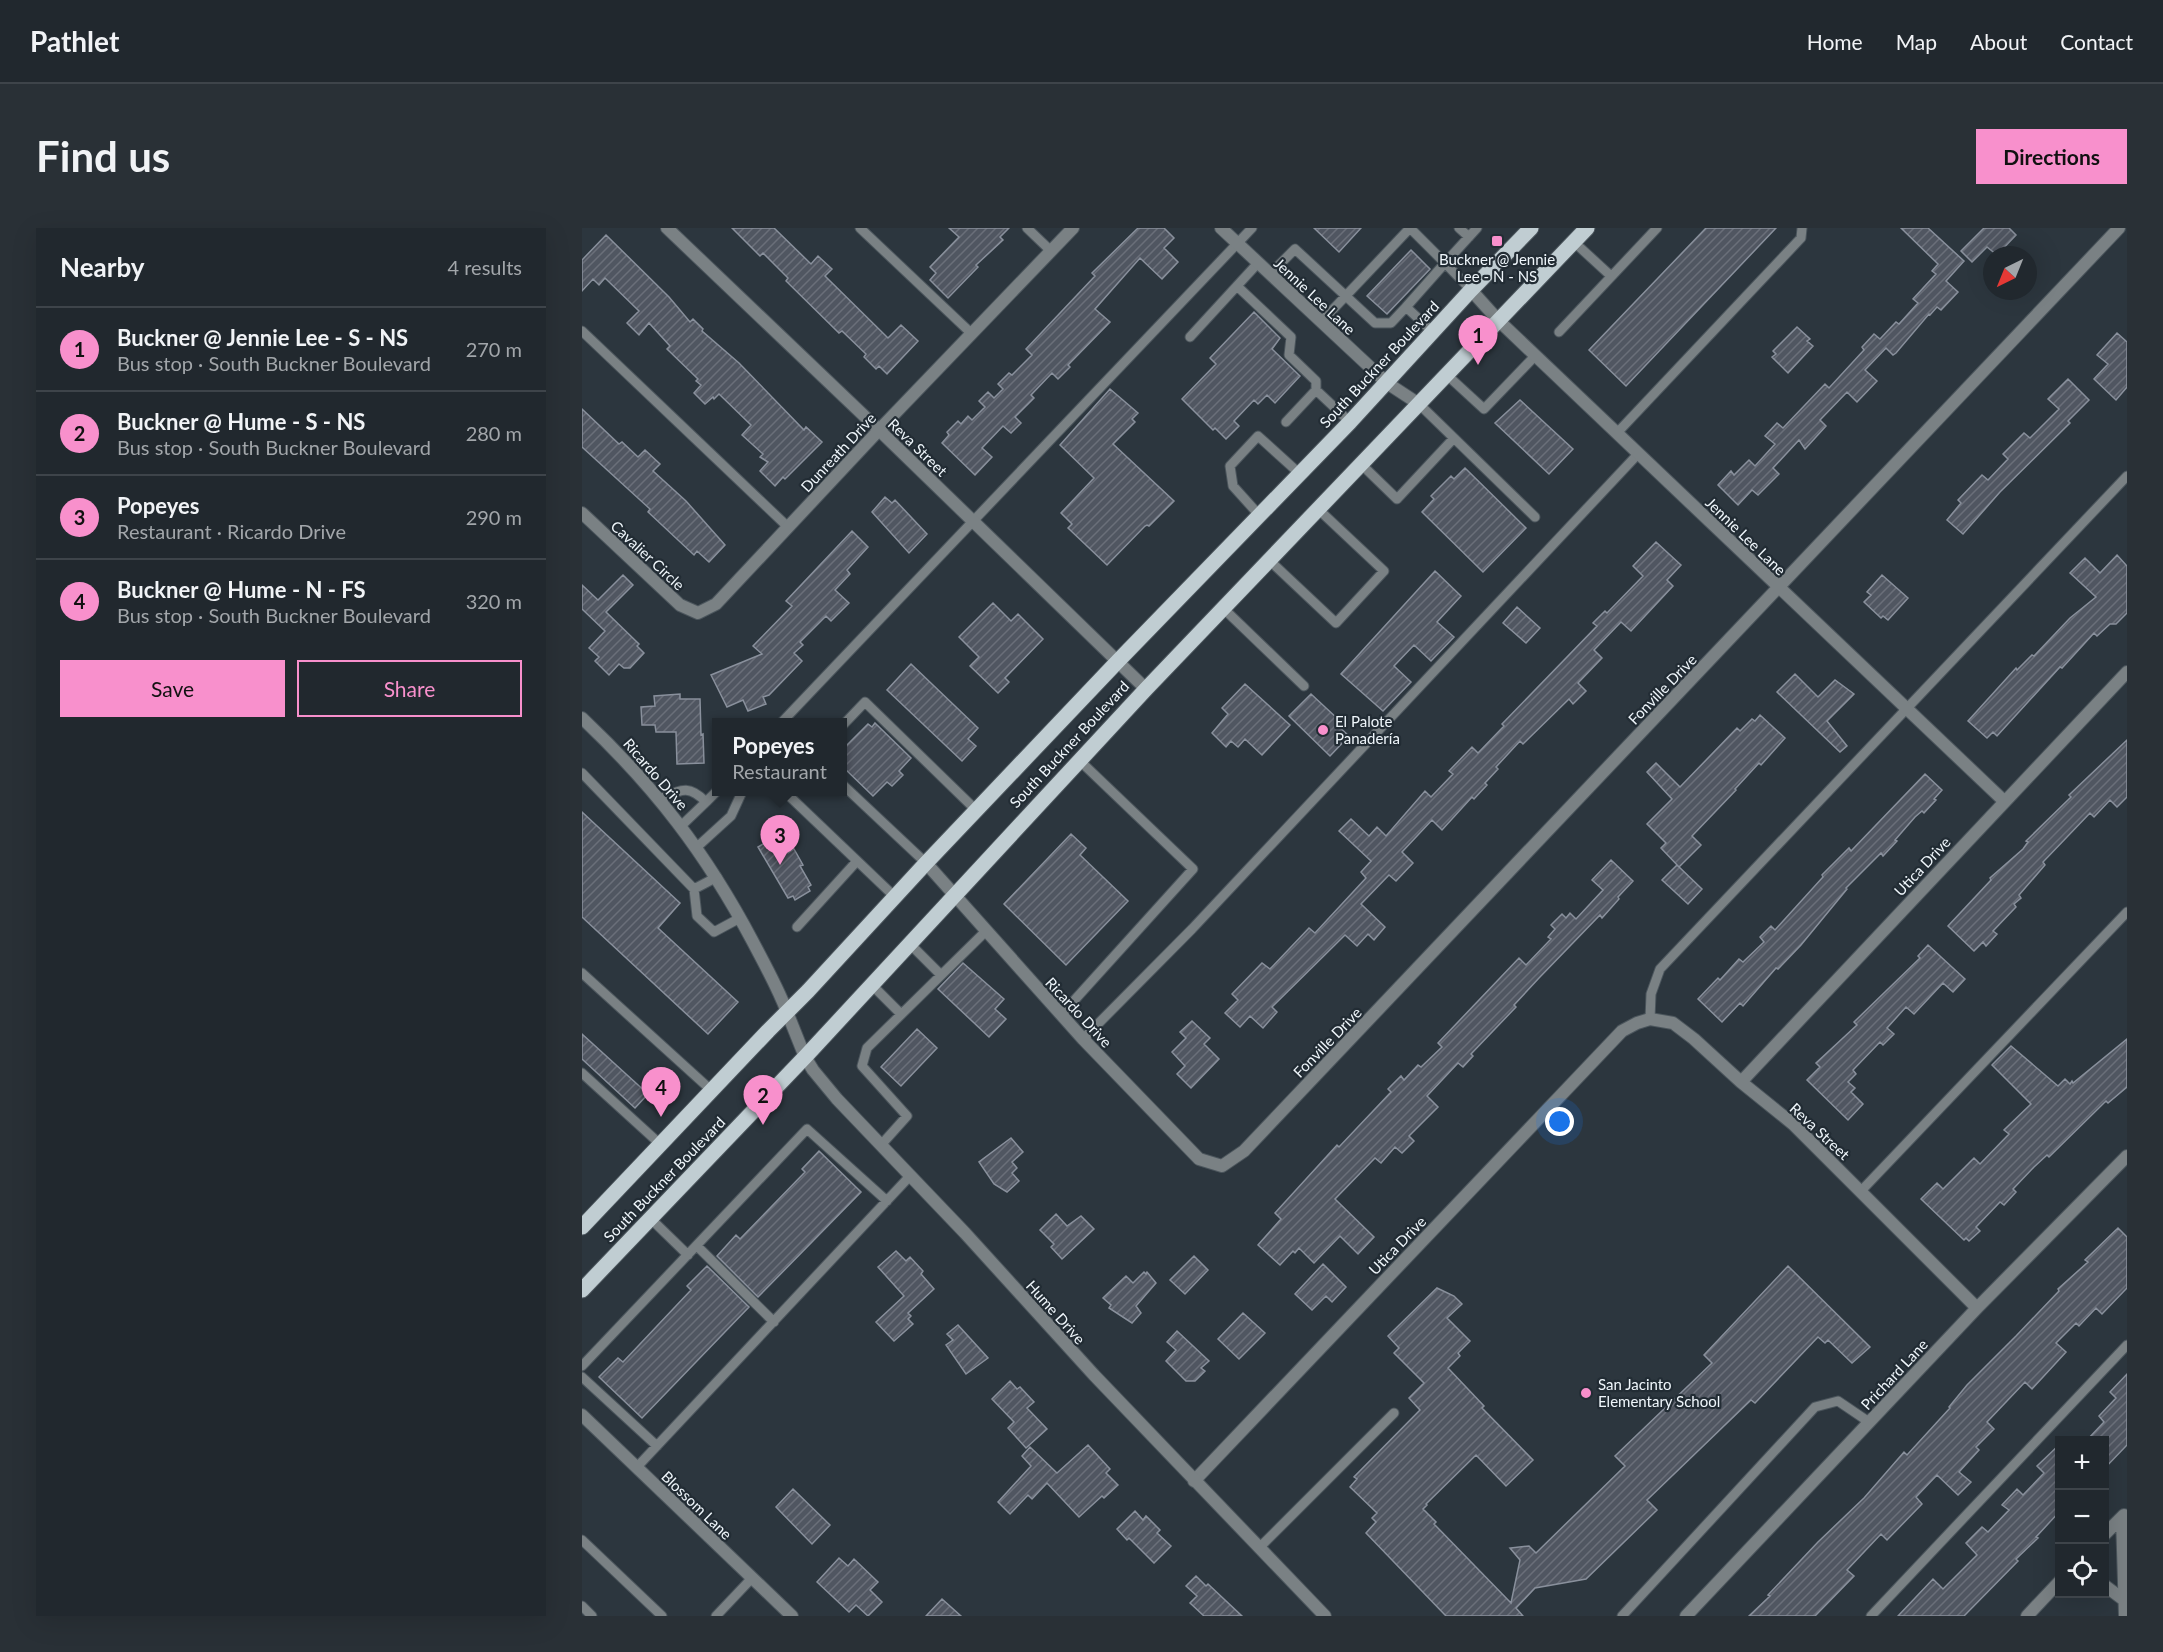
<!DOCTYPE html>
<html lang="en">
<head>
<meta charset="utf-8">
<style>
  body { margin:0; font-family:Lato,sans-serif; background:#293036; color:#f1f3f6 }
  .controls { position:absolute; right:18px; bottom:18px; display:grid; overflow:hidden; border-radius:0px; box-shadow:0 6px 24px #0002 }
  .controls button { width:54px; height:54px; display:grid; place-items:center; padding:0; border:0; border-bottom:2px solid #3e444a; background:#21282e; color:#f1f3f6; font:30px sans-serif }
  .compass { position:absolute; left:1401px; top:18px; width:54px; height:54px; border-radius:50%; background:#21282e; box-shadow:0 6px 24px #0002; rotate:223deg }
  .you { position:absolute; left:978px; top:894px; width:21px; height:21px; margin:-15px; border:4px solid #fff; border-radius:50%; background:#1a73e8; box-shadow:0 0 0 9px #1a73e833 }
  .badge { display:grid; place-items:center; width:39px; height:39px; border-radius:50%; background:#f890cc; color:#111; font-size:20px; font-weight:700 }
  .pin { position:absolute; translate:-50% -50px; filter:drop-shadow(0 2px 3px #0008) }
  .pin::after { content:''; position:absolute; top:32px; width:21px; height:18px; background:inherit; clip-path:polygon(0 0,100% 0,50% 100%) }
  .popup { position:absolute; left:130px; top:490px; width:135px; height:78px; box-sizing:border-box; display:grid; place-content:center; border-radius:0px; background:#21282e; filter:drop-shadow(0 2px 4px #0005); font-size:20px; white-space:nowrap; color:#a2a6aa }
  .popup b { font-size:22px; color:#f1f3f6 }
  .popup::after { content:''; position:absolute; left:50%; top:100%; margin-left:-12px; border:12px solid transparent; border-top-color:#21282e }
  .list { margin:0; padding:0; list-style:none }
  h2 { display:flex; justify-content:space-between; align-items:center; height:78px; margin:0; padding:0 24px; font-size:26px }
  h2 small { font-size:20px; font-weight:400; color:#a2a6aa }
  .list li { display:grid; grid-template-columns:39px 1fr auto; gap:18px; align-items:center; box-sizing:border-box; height:84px; padding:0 24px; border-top:2px solid #3e444a }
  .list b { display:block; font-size:22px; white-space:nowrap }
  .list p { margin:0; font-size:20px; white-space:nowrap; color:#a2a6aa }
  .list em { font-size:20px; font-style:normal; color:#a2a6aa }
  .actions { display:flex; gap:12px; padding:18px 24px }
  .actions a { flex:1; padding:14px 0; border:2px solid #f890cc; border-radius:0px; text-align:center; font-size:21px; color:#f890cc }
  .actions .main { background:#f890cc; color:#111 }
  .icon { flex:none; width:33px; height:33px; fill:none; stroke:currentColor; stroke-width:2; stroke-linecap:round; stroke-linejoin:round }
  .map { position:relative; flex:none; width:1545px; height:1388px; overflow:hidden; border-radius:0px }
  header { display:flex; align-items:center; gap:36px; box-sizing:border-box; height:84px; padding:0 30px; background:#21282e; border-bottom:2px solid #3e444a }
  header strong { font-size:28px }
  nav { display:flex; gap:33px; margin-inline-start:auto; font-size:21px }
  .intro { display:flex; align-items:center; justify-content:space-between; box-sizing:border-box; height:144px; padding:0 36px }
  h1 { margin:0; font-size:42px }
  .button { padding:15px 27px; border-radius:0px; background:#f890cc; color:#111; font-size:21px; font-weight:700 }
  main { display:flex; gap:36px; padding:0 36px }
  aside { flex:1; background:#21282e; border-radius:0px; box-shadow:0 6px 24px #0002 }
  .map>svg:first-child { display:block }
  .building { fill:url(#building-hatch); stroke:#89909c; stroke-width:1.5 }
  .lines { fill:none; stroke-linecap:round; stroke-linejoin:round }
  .service-casing { stroke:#4b555c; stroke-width:11 }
  .minor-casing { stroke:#4b555c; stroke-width:14 }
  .tertiary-casing { stroke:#4b555c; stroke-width:14 }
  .primary-casing { stroke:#4b555c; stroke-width:17 }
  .service { stroke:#7a8184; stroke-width:9 }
  .minor { stroke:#7a8184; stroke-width:12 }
  .tertiary { stroke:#7a8184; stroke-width:12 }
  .primary { stroke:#c0cdd2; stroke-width:15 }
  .poi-dot { fill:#f890cc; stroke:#222c34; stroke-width:2 }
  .labels { text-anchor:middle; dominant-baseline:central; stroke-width:4.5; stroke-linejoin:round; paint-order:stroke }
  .poi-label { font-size:15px; fill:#eff6fb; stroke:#222c34; text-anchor:start }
  .street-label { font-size:15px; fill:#eff6fb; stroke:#222c34 }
</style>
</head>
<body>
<header>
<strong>Pathlet</strong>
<nav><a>Home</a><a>Map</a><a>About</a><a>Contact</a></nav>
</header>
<div class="intro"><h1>Find us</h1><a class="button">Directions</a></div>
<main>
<aside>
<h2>Nearby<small>4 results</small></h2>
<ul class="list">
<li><span class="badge">1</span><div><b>Buckner @ Jennie Lee - S - NS</b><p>Bus stop · South Buckner Boulevard</p></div><em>270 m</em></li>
<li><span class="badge">2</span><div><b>Buckner @ Hume - S - NS</b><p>Bus stop · South Buckner Boulevard</p></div><em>280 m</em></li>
<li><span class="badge">3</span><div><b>Popeyes</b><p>Restaurant · Ricardo Drive</p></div><em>290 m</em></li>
<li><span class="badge">4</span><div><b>Buckner @ Hume - N - FS</b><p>Bus stop · South Buckner Boulevard</p></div><em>320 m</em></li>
</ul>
<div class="actions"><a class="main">Save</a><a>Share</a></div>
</aside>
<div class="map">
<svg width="1545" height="1388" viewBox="0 0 1545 1388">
  <defs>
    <pattern id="building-hatch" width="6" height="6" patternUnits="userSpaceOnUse" patternTransform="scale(1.5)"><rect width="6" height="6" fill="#505661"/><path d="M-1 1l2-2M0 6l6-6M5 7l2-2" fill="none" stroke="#6a6f79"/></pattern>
  </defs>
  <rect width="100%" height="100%" fill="#2c363e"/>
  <path class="building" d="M150,0h42l37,36 7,-8 14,13 -7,7 63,62 13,-13 17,16 -31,33 -8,-8 -3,3 -12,-12 2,-3 -24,-23 -3,2 -53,-52 2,-3 -25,-25 -3,3z
    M367,0h60l-9,9 3,3 -27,25 2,2 -30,31 -18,-18 6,-7 -6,-6 29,-30z
    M556,0h26l10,10 -10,10 14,14 -16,17 -22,-21 -45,51 15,13 -42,43 2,2 -12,12 -6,-6 -21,22 3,3 -19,19 6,6 -10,10 -8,-7 -21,22 10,9 -17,18 -33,-32 7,-8 -2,-3 11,-11 3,3 7,-8 4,4 13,-13 -6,-6 9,-9 6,6 9,-9 -5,-5 11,-11 3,2 20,-20 -6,-6 69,-73 -3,-3z
    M732,0h47l-22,24z
    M1124,0h70l-150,158 -37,-36z
    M1319,0h27l36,33 -18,20 12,11 -17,18 -4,-3 -7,8 -1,-1 -33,39 -3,2 -7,-7 -21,22 12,11 -20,21 -10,-10 -27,28 6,6 -21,23 -6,-9 -26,28 6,6 -21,21 -6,-5 -14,15 -20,-20 13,-14 3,4 15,-15 6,6 20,-22 -10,-8 12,-13 6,5 42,-44 4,4 35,-38 -2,-3 12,-13 6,5 16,-17 3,2 19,-21 -5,-4 23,-25 -4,-3 6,-7z
    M1402,0h25l7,7 -19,20 -10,-8 -15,15 -11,-11z
    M24,7l63,62 21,25 3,-3 10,10 -1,2 37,32 65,67 2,-3 16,15 -37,37 -2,-2 -8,9 -15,-15 8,-9 -8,-5 3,-3 -21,-19 9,-10 -32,-31 -5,5 -1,-2 -8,7 -11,-11 7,-8 -5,-4 2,-2 -31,-30 3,-3 -21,-23 -10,12 -12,-12 12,-12 -34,-33 -6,7 -6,-6 -11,12v-31z
    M829,22l19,19 -43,45 -20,-18z
    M672,84l26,26 -8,11 28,27 -25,27 -8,-8 -9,9 -4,-4 -20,21 5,5 -13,13 -11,-11 -2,2 -31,-31 34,-35 -6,-6z
    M1215,99l13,12 -3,2 6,5 -25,27 -16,-16 4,-3 -3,-3z
    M1535,105l10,9v45l-11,13 -22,-21 14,-15 -11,-9z
    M1486,151l21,21 -21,21 2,2 -70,69 -37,42 -16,-14 14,-17 -3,-3 24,-25 6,5 20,-21 -5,-5 21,-21 6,5 29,-29 -11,-10z
    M528,161l28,24 -6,6 3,3 -22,22 61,57 -25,25 -2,-1 -2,1 -38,39 -39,-37 4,-4 -11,-11 33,-35 -34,-33z
    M938,172l53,49 -24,25 -54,-51z
    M0,181l37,35 3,-2 16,15 7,-7 15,14 -7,7 33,30 39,44 -16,17 -12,-11 -3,4 -46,-43 2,-3 -68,-62z
    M883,240l61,60 -43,44 -61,-60 12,-13 -3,-3 20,-20 3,3z
    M303,269l7,6 3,-3 32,34 -18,19 -37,-41z
    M270,303l16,16 -21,23 3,4 -15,16 14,13 -18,18 -5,-5 -26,26 3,3 -9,8 8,8 -33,34 -6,2 3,7 -18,7 -5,-11 -16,7 -16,-32 51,-21 -9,-8 39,-40 -6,-5z
    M1074,314l25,23 -14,15 6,6 -42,45 -10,-9 -27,28 8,8 -24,25 8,8 -13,13 -4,-5 -46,45 -3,-3 -24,26 2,2 -13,14 2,2 -13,14 -2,-2 -30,33 -10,-10 -30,32 11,11 -17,18 -7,-6 -28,29 24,23 -11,13 -6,-6 -11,12 -12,-11 -73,72 5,5 -14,16 -13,-12 -10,11 -15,-14 13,-13 -6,-6 30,-31 8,6 39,-41 6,5 51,-55 -5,-6 10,-11 -32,-30 12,-12 18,17 8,-9 9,9 39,-45 6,6 22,-23 -4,-3 23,-24 6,6 26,-27 -2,-2 95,-98 -4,-3 12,-12 2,2 36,-37 -10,-10z
    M1535,327l10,11v47l-11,11h-6l-13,12 -3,-3 -32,35 -2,-1 -63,69 -4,-4 -6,6 -19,-17 48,-53 1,2 15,-15 2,1 36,-38 26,-21 -26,-24 15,-15 15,15z
    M853,343l26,25 -24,26 17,15 -23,24 -17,-16 -20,21 17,16 -28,29 -42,-37z
    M41,347l10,10 -27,27 33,32 -2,2 7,7 -14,15h-6l-5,-4 -10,11 -14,-14 4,-4 -10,-9 16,-17 -23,-22v-24l16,15z
    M1300,347l26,23 -20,22 -5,-4 -2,2 -17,-16 7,-7 -4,-3z
    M411,375l18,18 7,-7 25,25 -38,39 4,4 -11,11 -28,-27 9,-9 -20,-20z
    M935,379l23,21 -14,15 -23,-20z
    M329,436l67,64 -10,11 8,7 -14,15 -75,-71z
    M1213,446l23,23 17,-17 19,14 -27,27 20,25 -7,6 -63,-60z
    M663,456l45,41 -28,30 -17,-16 -7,8 -7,-6 -5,6 -14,-14 16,-19 -6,-6z
    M98,466v5h20l1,36 2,-1 1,29 -27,1 -1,-32h-20l-1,-7h-13l-1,-18 14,-1 -1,-10z
    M729,466l28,26 -3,4 13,12 -19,20 -41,-40z
    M1178,487l25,23 -24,27 -2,-2 -24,26 1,1 -44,46 9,9 -22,22 -18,-19 5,-5 -19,-19 25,-25 -25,-27 9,-9 24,24 57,-59 3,3 12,-12 3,2z
    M293,495l36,35 -12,13 4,4 -11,11 -5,-4 -14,14 -30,-29v-18l25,-25 4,3z
    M1545,512v57l-10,10 -7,-7 -16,17 -4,-4 -47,49 2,3 -26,30 2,3 -7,6 2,3 -23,24 4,3 -11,12 -3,-4 -9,9 -26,-25 43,-46 -1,-2 33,-29 5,-7 -2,-1 45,-44 -2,-2z
    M1343,546l17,16 -8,9 2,1 -12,13 -2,-2 -7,6 -20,23 2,1 -14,15 -2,-3 -35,35 1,1 -46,56 -23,24 -2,-1 -33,38 -3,-3 -18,19 -24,-23 20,-21 2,2 19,-21 4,3 21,-20 -4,-5 11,-11 4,4 48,-53 -1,-2 27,-27 2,3z
    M0,584l98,91 -22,25 80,74 -30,32 -126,-117z
    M489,606l15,14 -6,7 48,46 -62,64 -62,-61z
    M196,607l10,18 6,-4 9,16 -3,1 11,19 -3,2 2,4 -15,9 -2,-4 -5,2 -30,-51z
    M1029,632l22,21 -15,16 1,2 -17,19 -2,-3 -61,63 -25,27 2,2 -45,47 2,2 -10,11 -5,-4 -31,33 11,11 -29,29 5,5 -12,12 -7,-6 -14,16 -6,-5 -40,41 39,38 -16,17 -18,-18 -26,27 -15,-15 -4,5 -2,-2 -13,14 -22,-20 23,-26 -6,-6 62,-68 2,2 52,-55 -3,-3 13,-13 3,4 14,-15 3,2 21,-20 -4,-4 81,-85 7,7 25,-26 -3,-2 7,-8 -4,-4 11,-11 4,4 4,-5 6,6 27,-29 -11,-10z
    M1095,637l25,24 -14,15 -26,-24z
    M1346,717l37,34 -12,13 -10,-9 -29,31 -8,-7 -19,21 7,6 -11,11 -3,-3 -27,28 3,4 -8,8 7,6 -4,4 12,12 -15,16 -41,-40 13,-13 -4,-4 41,-38 -3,-3 66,-64 -2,-2z
    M381,735l41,36 -9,10 11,10 -17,18 -51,-48z
    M610,793l18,17 -6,6 15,15 -28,29 -14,-14 8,-8 -13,-14 14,-14 -6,-6z
    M335,801l20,19 -36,38 -20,-19z
    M0,806l66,60 -13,14 -53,-49z
    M1545,811v48l-19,16 -2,-2 -57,56 -2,-2 -13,12 -21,22 3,3 -12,13 -4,-3 -24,25 4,4 -11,10 -3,-3 -2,2 -43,-41 16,-16 6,6 31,-31 6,6 29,-30 -5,-4 27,-26 -39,-39 19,-19 47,40 7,-7 5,5 2,-3 1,2z
    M429,910l12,14 -11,10 5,6 -5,5 7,8 -12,11 -13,-8 -15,-22z
    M237,923l42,41 -103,105 -41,-41 19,-21 4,4 65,-67 -3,-3z
    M474,986l11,12 14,-10 13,13 -32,30 -11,-12 3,-3 -14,-14z
    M1536,1000l9,9v51l-25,26 -6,-6 -17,18 -3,-3 -20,20 10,9 -34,37 -7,-7 -38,40 7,7 -18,18 3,3 -20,22 12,10 -13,13 -21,-20 -21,22 6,7 -35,36 -6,-6 -34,36 7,6 -39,40h-66l21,-20 -2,-1 50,-53 46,-44 40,-46 3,3 43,-47 -1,-1 18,-22 49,-49 43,-45 -1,-2 30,-27 -3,-2z
    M314,1023l10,10 4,-4 13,14 -2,3 13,15 -26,24 3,3 -3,3 5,5 -19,17 -18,-19 28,-26 -26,-29z
    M612,1028l14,14 -23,24 -15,-14z
    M741,1036l23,23 -14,15 -6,-6 -14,14 -17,-16z
    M125,1038l42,41 -107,111 -43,-41 19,-19 5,4 68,-72 -4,-4z
    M1206,1038l82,81 -18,16 -24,-23 -3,3 -7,-6 -63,66 -4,-3 -104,100 10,10 -71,69 -51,9 -19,20 7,8h-77l-80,-83 10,-11 -4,-4 5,-5 -27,-26 7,-8 -3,-2 66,-67 -11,-12 15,-15 -30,-30 5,-5 -11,-12 49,-48 17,8 8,8 -15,14 23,23 -12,12 2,3 -12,12 36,38 -2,2 51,52 -27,26 -30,-31 -50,49 1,1 -4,4 13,13 -2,2 77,79 9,-43 -10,-12 19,-2 7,7 89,-87 -10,-10 97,-93 -8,-8z
    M562,1044l2,2 1,-2 9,11 -20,23 5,7 -9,10 -23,-15 2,-3 -8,-7 23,-22 7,7z
    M661,1085l22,20 -26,26 -21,-20z
    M376,1097l30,33 -22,16 -20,-29 7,-5 -6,-6z
    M595,1103l32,30 -8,7 4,3 -10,10h-9l-20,-20 10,-11 -9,-8z
    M1545,1146v71l-23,24v-29h-17l17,-18 -5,-6 17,-18 -6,-6z
    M428,1153l7,8 3,-2 14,15 -7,6 20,21 -21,19 -18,-20 6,-6 -22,-23z
    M1478,1216v67l-24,26 2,1 -22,21 2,2 -54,55h-66l35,-37 10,10 34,-34 -11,-12 16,-16 6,5 21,-22 -7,-5 15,-16 6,6 21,-22 -7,-7z
    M506,1217l22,24 -4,4 12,12 -14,13 -2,-2 -23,21 -32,-34 -15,16 -4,-4 -18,19 -12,-12 33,-36 -9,-10 8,-9 27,26z
    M211,1261l37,36 -18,19 -36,-37z
    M553,1283l8,9 3,-4 14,14 -3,3 14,13 -17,17 -25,-25 -2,2 -10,-11z
    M257,1330l9,8 6,-7 24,23 -8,8 12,12 -14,14 -12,-11 -7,7 -32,-30z
    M614,1348l10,10 2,-2 34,32h-38l-14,-13 7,-7 -11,-10z
    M360,1371l19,17h-35z"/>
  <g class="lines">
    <g class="service-casing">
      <path id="service" d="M278,0l111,105
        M445,0l24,23
        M828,0l35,35 32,-35
        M877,0l10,9
        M992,14l37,34
        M688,46l25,-25 80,74h16l15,-16
        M655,58l54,51 -2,18 27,26v9
        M739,94l89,-94
        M0,103l206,196
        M851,104l-27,-25 39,-44 26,27
        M977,104l98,-104
        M608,109l68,-74
        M865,147l37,34 51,-53
        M837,176l116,113
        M704,194l30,-32 34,32
        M1035,205l184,-195 1,-10
        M779,236l36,35 57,-61
        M678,288l-27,-30 -3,-20 28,-30 42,38
        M687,332l67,63 48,-52 -66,-62
        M641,380l81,78
        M200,494l470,-494
        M261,497l22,-23 112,109
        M0,545l112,116 23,-12
        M261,557l83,78
        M203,564l110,105
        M78,571c21,-9 28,-15 46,3l-25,24
        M124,574l11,-11
        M115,619l34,-31 11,-24
        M112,661l3,27 17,16 26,-14
        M215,699l60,-66
        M327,715l32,32
        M0,745l129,117
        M289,756l30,30
        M479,787l132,-146 -114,-109
        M1068,791l1,-25 9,-25 467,-493
        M501,811l109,-110 446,-475
        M0,845l78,71
        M299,917l26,-29 -45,-50 5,-18 119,-117
        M1279,963l266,-279
        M69,991l37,36
        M115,1018l77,76
        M0,1138l225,-237 80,72
        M0,1149l75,69
        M55,1239l273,-291
        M0,1312l80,76
        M677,1320l135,-135
        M0,1378l10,10
        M134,1388l36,-38
        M1040,1388l193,-209 23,-6 31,21
        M1289,1388l256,-271"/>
    </g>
    <g class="minor-casing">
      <path id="minor" d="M85,0l212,202 267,259
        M889,62l27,30 506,481
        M0,285l98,92 18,8 18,-9 163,-174 194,-202
        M0,490c73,69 124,135 171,224 12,23 25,46 34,70
        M344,635l157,176 116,120 23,7 22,-15 875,-923
        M1159,854l386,-410
        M0,1187l210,201
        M612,1253l428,-450 15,-8 13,-4 23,4 21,16 47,43 52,42 184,184
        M1540,1289l3,99
        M1522,1307l20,-20
        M1522,1357l20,15
        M1104,1388l291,-308 150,-152
        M1445,1388l33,-35"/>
    </g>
    <g class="tertiary-casing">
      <path id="tertiary" d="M639,0l166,155 32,21
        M205,784l18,45 8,13 24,29 128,134 129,142 231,241"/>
    </g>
    <g class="primary-casing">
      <path id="primary" d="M0,999l186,-196 40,-40 118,-128 192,-202 232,-239 121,-132 60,-62
        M0,1062l223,-233 341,-368 441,-461"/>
    </g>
    <use href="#service" class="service"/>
    <use href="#minor" class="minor"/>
    <use href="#tertiary" class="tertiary"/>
    <use href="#primary" class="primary"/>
  </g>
  <g class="poi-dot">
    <rect x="909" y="7" width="12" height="12" rx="3"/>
    <circle cx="741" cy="502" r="6"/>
    <circle cx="1004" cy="1165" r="6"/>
  </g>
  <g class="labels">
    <g class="poi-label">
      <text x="915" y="31" text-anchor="middle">Buckner @ Jennie<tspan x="915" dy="17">Lee - N - NS</tspan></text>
      <text x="753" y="493">El Palote<tspan x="753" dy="17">Panadería</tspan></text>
      <text x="1016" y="1156">San Jacinto<tspan x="1016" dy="17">Elementary School</tspan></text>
    </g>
    <g class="street-label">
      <text transform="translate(733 68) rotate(43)">Jennie Lee Lane</text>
      <text transform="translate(797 136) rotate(-47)">South Buckner Boulevard</text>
      <text transform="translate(336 219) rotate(44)">Reva Street</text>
      <text transform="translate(256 224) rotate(-47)">Dunreath Drive</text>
      <text transform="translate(1164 308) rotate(44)">Jennie Lee Lane</text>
      <text transform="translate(66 327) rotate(43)">Cavalier Circle</text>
      <text transform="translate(1080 461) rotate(-46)">Fonville Drive</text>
      <text transform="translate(487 516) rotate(-47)">South Buckner Boulevard</text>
      <text transform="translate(74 546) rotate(49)">Ricardo Drive</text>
      <text transform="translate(1340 638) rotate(-47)">Utica Drive</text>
      <text transform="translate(497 784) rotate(47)">Ricardo Drive</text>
      <text transform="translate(745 814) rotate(-46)">Fonville Drive</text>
      <text transform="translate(1238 903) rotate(43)">Reva Street</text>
      <text transform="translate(82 951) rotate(-46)">South Buckner Boulevard</text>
      <text transform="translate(815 1017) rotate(-46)">Utica Drive</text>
      <text transform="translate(474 1084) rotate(48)">Hume Drive</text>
      <text transform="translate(1312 1146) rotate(-47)">Prichard Lane</text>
      <text transform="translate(115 1277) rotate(44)">Blossom Lane</text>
    </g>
  </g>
</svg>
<div class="controls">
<button>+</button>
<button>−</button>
<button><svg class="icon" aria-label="locate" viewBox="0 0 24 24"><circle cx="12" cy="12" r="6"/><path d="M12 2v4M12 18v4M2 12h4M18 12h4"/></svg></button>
</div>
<svg class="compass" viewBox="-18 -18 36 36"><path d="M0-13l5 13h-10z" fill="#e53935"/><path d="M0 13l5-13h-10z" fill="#a2a6aa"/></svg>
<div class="you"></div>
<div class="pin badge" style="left:896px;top:137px">1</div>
<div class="pin badge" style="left:181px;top:897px">2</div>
<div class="pin badge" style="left:198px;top:637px">3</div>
<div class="popup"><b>Popeyes</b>Restaurant</div>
<div class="pin badge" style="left:79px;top:889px">4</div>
</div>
</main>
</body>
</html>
